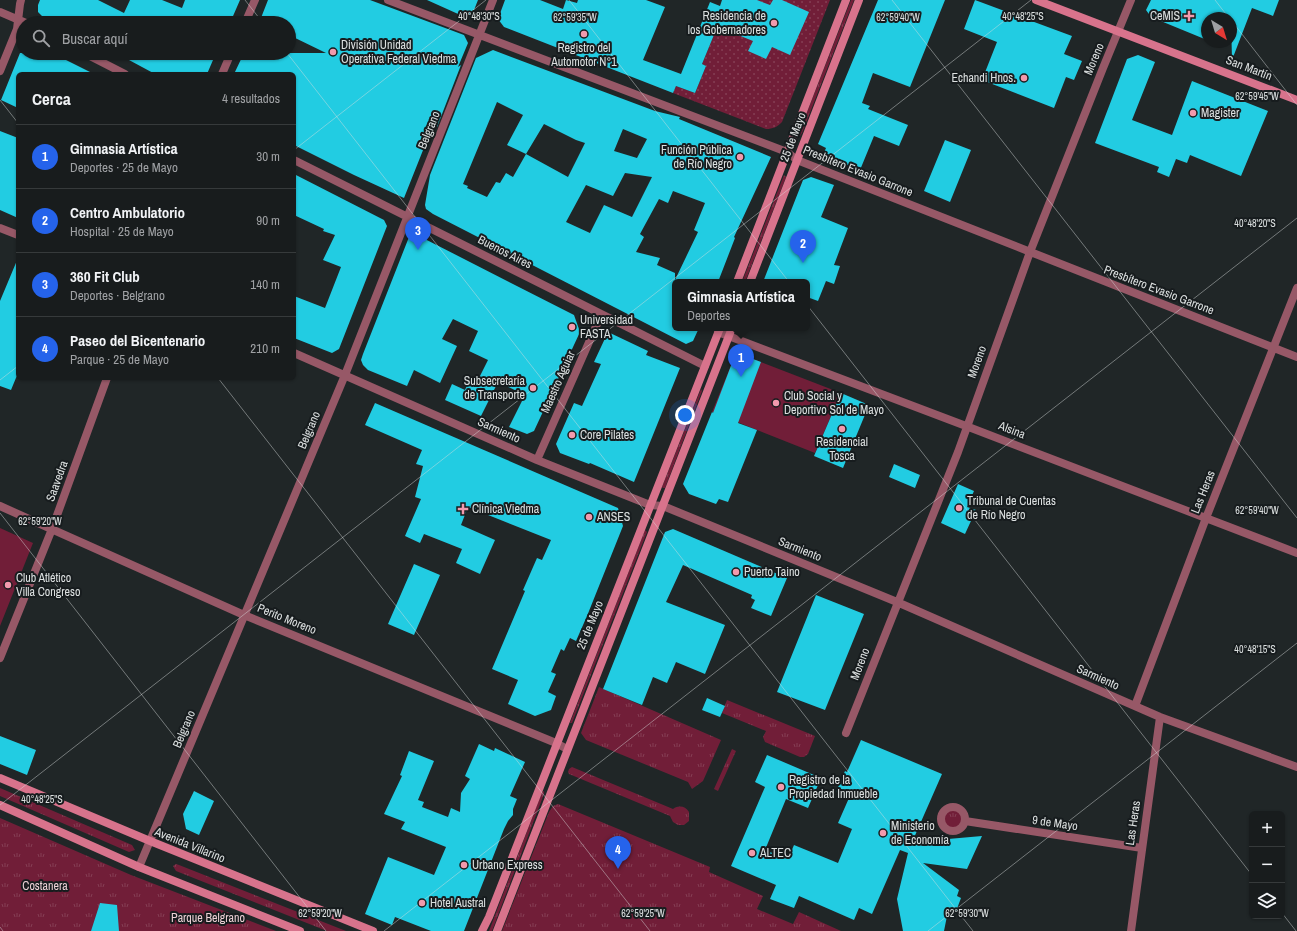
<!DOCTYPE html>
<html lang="es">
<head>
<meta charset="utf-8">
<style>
  body { margin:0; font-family:"Archivo Narrow",sans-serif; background:#212526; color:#f1f3f6 }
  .controls { position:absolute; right:12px; bottom:12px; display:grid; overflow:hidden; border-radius:6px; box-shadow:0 1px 3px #0004 }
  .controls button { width:36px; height:36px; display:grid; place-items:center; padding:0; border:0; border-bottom:1px solid #363a3b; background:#181c1d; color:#f1f3f6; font:20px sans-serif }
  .compass { position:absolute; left:1201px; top:12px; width:36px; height:36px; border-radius:50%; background:#181c1d; box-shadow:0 1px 3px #0004; rotate:142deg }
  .you { position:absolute; left:685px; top:415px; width:14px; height:14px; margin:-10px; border:3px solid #fff; border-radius:50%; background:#1a73e8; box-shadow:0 0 0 6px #1a73e833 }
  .badge { display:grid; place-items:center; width:26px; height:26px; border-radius:50%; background:#2563eb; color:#fff; font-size:13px; font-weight:700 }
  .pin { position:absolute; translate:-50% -33px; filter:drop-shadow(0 1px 2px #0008) }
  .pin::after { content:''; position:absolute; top:21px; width:14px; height:12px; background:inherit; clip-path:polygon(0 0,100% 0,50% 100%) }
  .popup { position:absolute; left:672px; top:279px; width:138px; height:52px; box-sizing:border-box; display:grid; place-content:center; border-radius:6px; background:#181c1d; filter:drop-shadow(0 1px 3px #0005); font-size:13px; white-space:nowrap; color:#9fa1a4 }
  .popup b { font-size:15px; color:#f1f3f6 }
  .popup::after { content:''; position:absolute; left:50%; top:100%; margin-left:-8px; border:8px solid transparent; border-top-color:#181c1d }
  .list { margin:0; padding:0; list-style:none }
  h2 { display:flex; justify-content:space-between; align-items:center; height:52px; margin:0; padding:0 16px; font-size:17px }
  h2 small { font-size:13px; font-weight:400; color:#9fa1a4 }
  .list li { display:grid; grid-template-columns:26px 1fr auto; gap:12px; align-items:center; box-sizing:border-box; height:64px; padding:0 16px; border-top:1px solid #363a3b }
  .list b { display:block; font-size:15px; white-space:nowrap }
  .list p { margin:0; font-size:13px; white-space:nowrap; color:#9fa1a4 }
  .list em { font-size:13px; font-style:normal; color:#9fa1a4 }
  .icon { flex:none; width:22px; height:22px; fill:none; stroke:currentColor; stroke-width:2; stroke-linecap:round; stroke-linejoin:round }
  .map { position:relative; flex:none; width:1297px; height:931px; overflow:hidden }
  .search { position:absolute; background:#181c1d; box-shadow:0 1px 3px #0004; left:16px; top:16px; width:280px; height:44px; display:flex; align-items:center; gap:10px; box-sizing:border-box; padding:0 14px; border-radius:22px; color:#9fa1a4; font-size:15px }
  .panel { position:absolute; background:#181c1d; box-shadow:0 1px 3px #0004; left:16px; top:72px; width:280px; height:308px; border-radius:6px }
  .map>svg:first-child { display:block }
  .grass { fill:url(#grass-tufts) }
  .garden { fill:url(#garden-dots) }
  .pitch { fill:#711e38 }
  .building { fill:#22cce2; fill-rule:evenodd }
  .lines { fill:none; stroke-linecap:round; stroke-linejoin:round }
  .minor { stroke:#975867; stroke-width:8 }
  .secondary { stroke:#d8738c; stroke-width:8 }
  .ticks { fill:none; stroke:#dce0e0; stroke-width:1; stroke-opacity:0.45 }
  .poi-dot { fill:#f29aad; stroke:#171c1e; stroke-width:1.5 }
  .labels { text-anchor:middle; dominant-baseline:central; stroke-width:4; stroke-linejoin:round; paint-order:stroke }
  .poi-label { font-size:12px; fill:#dce0e0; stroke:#171c1e; text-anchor:start }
  .street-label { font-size:12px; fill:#dce0e0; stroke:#171c1e }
  .park-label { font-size:12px; fill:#edd1d6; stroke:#171c1e }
  .ticks-label { font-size:10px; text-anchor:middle; fill:#dce0e0; stroke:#171c1e; stroke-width:4; stroke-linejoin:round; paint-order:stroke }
</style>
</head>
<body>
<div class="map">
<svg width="1297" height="931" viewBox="0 0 1297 931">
  <defs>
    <pattern id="grass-tufts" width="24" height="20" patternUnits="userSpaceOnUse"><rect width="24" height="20" fill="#711e38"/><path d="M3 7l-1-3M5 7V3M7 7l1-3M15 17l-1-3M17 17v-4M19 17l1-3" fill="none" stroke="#853e54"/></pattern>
    <pattern id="garden-dots" width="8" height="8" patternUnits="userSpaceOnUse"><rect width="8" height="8" fill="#711e38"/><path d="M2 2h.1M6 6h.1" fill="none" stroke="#853e54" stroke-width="1.8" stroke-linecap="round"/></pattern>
  </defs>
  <rect width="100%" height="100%" fill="#202627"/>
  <path class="grass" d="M851,0h3l-52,133 -2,3 -2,-1z
    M784,175l2,2 -41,105h-3z
    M701,389l1,2 -37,97h-2l-1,-1z
    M645,530l2,2 -75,191h-2z
    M599,687l122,53 -18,41 -11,8 -4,-7 -102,-42 -5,-7z
    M727,700l88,36 -7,18 -4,3h-4l-35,-15 -2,-5 3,-6 -44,-18z
    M732,749l4,2 -18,40 -4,-2z
    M572,767l101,42c6,-4 12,-3 16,3v9l-5,4h-6l-5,-3 -3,-6 -101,-42 -1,-2 1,-3z
    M0,788l132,57 3,5 -6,2 -129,-56z
    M544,791v3l-52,137h-3l53,-139z
    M558,804l152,63 -1,5 54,24 -6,13 36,15 6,-12 42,19h-339l47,-119 4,-6z
    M944 819a9 9 0 1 1 18 0a9 9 0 1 1-18 0Z
    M0,818l131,57 145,56h-276z
    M176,864l3,1 167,66h-19l-151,-60 -3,-5z"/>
  <path class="garden" d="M740,0h90l-48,122c-5,5 -9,7 -16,7l-93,-36 3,-7 19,7 11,-27 -4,-2 14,-34 11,4z"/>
  <path class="pitch" d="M745,356l96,37 -26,60 -103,-41 20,-49z
    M0,528l33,15 -33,83z"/>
  <path class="building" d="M40,0h58l26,13 6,-13h32l20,8 3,-8h55l-10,23h-175l-12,-6 -5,-5v-7z
    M268,0h102l94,35 4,8 -10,24 3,-2 -24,62 -4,-2 -29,73 -50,-23 -60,-30v-71h-60l10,-21h82l-37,-18v-12h-30z
    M427,0h51l-6,15 -5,3z
    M505,0h35l23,9 3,-9 11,3 1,-3h68l19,7 -22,53 38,14 29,-72 10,4 2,-6h35l13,5 3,-5h9l27,12 -19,43 -18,-8 -6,12 -18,-8 5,-10 -25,-10 -1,3 -11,-4 -14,34 4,2 -11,27 -19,-7 -3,7 -169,-66 -6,-8z
    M878,0h67l-35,87 -37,-14 -11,30 8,3 -2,3 40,16 -9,21 -25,-10 -14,34 -37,-15 3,-7 -8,-4z
    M975,0l97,36 -8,18 18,7 -8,19 -8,-3 -12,31 -72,-28 15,-38 -33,-13z
    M1151,0h128l-6,16 -21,-8 -20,52 -1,-42h-24v22l-56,-23 -5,-7z
    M493,50l162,61 25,6 -1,2 92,38 -37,80 1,1 -17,44h-43v46h24l-6,13 -7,3 -253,-130 -7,-5 -1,-4 5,-30 46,-117zM497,102l26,13 -16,30 19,9 -13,23 -7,-4 -6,10 -4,-1 -9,15 -20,-9 1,-2 -5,-2zM544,124l32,16 9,3 -17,34 -42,-23zM623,129l24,10 -10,19 -23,-7zM625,173l27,4 -20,40 -28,-12 -14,28 -24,-11 20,-37 27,11zM673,191l32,12 -11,27 4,2 -23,48v-7l-18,-8 3,-7 -24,-6 8,-15 -4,-3 19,-35 9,4z
    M20,53h32l42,21h-76v34l-17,-8z
    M116,53h100l-9,21h-52z
    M1138,55l17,7 -23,58 40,15 20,-54 76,30 -27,65 -51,-21 -3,8 -11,-4 -7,18 -12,-5 2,-5 -64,-24 32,-84z
    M0,131l18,7v80l-18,-8z
    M945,140l26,10 -21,52 -26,-11z
    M294,174l90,46 3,6 -48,123 -7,4 -38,-15v-42l31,12 16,-41 -18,-7 12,-25 -12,-4 1,-2 -30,-14z
    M811,177l23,8 -13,32 27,11 -14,37 6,1 -6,18 -8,-3 -8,20 -11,-4v-15h-44l40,-102z
    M415,234l159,81 6,17 -46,99 -7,3 -18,-7 16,-32 -27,-13 -17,34 -36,-16 7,-16 13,6 4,-9 7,3 12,-24 -19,-9 9,-20 -25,-12 -11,20 15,7 -17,37 -26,-13 -7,16 -39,-16 -5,-5 -2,-5 2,-6 46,-117z
    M18,258v115l-7,17 -11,-4v-85z
    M608,332l40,19 -2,4 34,13 -46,114 -44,-19 -1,1 -29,-11 -4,-9 18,-41 8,3 19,-42 -7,-2z
    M745,356l16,6 -23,61 19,7 -29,72 -9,-3 -3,5 -27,-10 -6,-10 29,-72 1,1 19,-50z
    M841,393l28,12 -26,63 -29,-12z
    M375,403l243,105 5,18 -36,90 -11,25 -6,-3 -6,13 -3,-2 -10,23 5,2 -8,18 8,4 -5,14 -16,6 -27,-12 10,-24 -26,-11 33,-78 -2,-1 14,-32 5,2 9,-20 -83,-33 -7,18 34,15 -15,34 -24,-11 6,-14 -38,-15 -4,9 -15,-7 16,-37 -6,-2 8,-31 -7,-2 6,-14 -57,-25z
    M894,464l26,11 -5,13 -26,-11z
    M958,484l16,7 -7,16 9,3 -11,24 -24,-11z
    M673,529l114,49 -16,38 -20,-8 4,-8 -4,-2 1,-3 -69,-30 -17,37 59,23 -20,49 -29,-12 -9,21 -14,-6 -11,28 -39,-16 62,-157z
    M414,564l26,11 -26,60 -26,-11z
    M816,595l48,19 -39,96 -48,-18z
    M707,698l18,8 -5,11 -18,-7z
    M0,736l36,14 -9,25 -27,-11z
    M861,740l81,34 -29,66 24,2 11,-3 34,-3 -15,33 -44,-6 36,27 -2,6 4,2 -6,16 -7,-3 -4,20h-41l-6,-32 11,-46 -8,-3 -28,64 -13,-6 -5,12 -55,-24 -5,12 -24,-9 6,-14 -45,-19 34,-79 -10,-5 12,-27 54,23 -13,30 -22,-9 -21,51 23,9 6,-14 44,18 14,-34 -14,-6 11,-25 -13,-6 9,-21 2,1z
    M479,744l15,7 1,-3 30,14 -15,34 7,3 -4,10v6l-5,6 -4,8 -40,102h-33l-36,-14 -3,8 -27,-11 23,-57 46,18 12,-28 -45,-18 4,-7 -21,-8 18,-38 -2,-1 9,-24 25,10 -16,39 6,2 -2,5 26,10 3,-9 9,4 1,-19 9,-14 -5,-3z
    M194,791l20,10 -15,34 -13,-6 -3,-15z
    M100,903l17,2 2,26h-28z"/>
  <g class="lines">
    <path class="minor" d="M388,0l399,152 10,8 500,197
      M0,12l26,11
      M245,23l10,-23
      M84,53l41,21
      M0,71l17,-42 3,-25 1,-4
      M222,74l9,-21
      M294,160l411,206
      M0,228l18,7
      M718,332l248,94 331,127
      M294,353l243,107 113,45 13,1 234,96 263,115 137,50
      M537,460l64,-145
      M0,506l244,109 312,128 11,6
      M0,658l52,-129 55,-151
      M1135,706l71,-188 91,-230
      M846,733l112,-281 72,-200 73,-184 28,-68
      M941 819a12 12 0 1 1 24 0a12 12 0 1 1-24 0Z
      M965,821l177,27
      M139,867l206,-492 148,-375
      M1131,931l29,-214"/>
    <path class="secondary" d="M1036,0l261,100
      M737,282l109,-282
      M750,282l109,-282
      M0,778l150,63 223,90
      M0,805l139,62 161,64
      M482,931l7,-14 231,-589
      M497,931l235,-603"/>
  </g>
  <path class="ticks" d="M245,0l18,23M569,0l683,875M892,0l405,518M1215,0l14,18M1231,20l66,85M287,53l686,878M0,100l18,23M294,150l192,-150M218,378l432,553M0,380l18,-14M0,513l326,418M0,805l1031,-805M1282,913l14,18M0,927l3,4M384,931l913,-713M928,931l369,-288"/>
  <g class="poi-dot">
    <path d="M1187 10h4v4h4v4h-4v4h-4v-4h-4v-4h4z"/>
    <circle cx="774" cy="23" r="4"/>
    <circle cx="584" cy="34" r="4"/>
    <circle cx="333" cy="52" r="4"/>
    <circle cx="1024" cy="78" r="4"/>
    <circle cx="1193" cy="113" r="4"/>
    <circle cx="740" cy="157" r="4"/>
    <circle cx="572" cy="327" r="4"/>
    <circle cx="533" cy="388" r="4"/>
    <circle cx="776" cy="403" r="4"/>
    <circle cx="842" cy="429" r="4"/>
    <circle cx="572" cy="435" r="4"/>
    <circle cx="959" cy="508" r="4"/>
    <path d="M461 503h4v4h4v4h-4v4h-4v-4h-4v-4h4z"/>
    <circle cx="589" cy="517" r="4"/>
    <circle cx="736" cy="572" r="4"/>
    <circle cx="8" cy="585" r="4"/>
    <circle cx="781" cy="787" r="4"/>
    <circle cx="883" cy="833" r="4"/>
    <circle cx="752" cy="853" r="4"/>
    <circle cx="464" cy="865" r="4"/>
    <circle cx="422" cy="903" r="4"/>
  </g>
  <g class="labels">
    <g class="poi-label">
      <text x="766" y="16" text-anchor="end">Residencia de<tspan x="766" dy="14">los Gobernadores</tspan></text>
      <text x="1180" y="16" text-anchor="end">CeMIS</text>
      <text x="341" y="45">División Unidad<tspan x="341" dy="14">Operativa Federal Viedma</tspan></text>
      <text x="584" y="48" text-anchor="middle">Registro del<tspan x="584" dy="14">Automotor N°1</tspan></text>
      <text x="1016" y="78" text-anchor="end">Echandi Hnos.</text>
      <text x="1201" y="113">Magister</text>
      <text x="732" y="150" text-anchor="end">Función Pública<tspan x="732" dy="14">de Río Negro</tspan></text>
      <text x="580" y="320">Universidad<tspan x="580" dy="14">FASTA</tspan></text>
      <text x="525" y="381" text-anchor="end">Subsecretaría<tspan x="525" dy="14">de Transporte</tspan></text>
      <text x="784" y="396">Club Social y<tspan x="784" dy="14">Deportivo Sol de Mayo</tspan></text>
      <text x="580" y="435">Core Pilates</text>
      <text x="842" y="442" text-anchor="middle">Residencial<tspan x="842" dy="14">Tosca</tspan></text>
      <text x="967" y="501">Tribunal de Cuentas<tspan x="967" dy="14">de Río Negro</tspan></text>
      <text x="472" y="509">Clínica Viedma</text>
      <text x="597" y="517">ANSES</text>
      <text x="744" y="572">Puerto Taino</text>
      <text x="16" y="578">Club Atlético<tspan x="16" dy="14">Villa Congreso</tspan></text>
      <text x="789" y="780">Registro de la<tspan x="789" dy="14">Propiedad Inmueble</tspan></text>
      <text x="891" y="826">Ministerio<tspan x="891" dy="14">de Economía</tspan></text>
      <text x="760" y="853">ALTEC</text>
      <text x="472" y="865">Urbano Express</text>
      <text x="430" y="903">Hotel Austral</text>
    </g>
    <g class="street-label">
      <text transform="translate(1094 59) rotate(-67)">Moreno</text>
      <text transform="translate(1249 68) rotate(21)">San Martín</text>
      <text transform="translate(429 130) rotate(-68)">Belgrano</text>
      <text transform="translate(793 137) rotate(-69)">25 de Mayo</text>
      <text transform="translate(858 171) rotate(22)">Presbítero Evasio Garrone</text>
      <text transform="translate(505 252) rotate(27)">Buenos Aires</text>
      <text transform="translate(1159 290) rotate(21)">Presbítero Evasio Garrone</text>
      <text transform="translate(977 362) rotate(-70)">Moreno</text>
      <text transform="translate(558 382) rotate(-66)">Maestro Aguiar</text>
      <text transform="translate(309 430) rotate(-67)">Belgrano</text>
      <text transform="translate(499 430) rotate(24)">Sarmiento</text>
      <text transform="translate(1012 430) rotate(21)">Alsina</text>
      <text transform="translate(57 481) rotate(-70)">Saavedra</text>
      <text transform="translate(1203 492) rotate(-68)">Las Heras</text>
      <text transform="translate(800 549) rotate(22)">Sarmiento</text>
      <text transform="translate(287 619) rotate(22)">Perito Moreno</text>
      <text transform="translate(590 625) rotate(-68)">25 de Mayo</text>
      <text transform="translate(860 664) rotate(-69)">Moreno</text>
      <text transform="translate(1098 677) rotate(24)">Sarmiento</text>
      <text transform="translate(184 729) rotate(-67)">Belgrano</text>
      <text transform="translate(1055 823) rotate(8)">9 de Mayo</text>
      <text transform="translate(1133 823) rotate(-82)">Las Heras</text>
      <text transform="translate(190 845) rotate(22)">Avenida Villarino</text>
    </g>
    <g class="park-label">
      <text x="45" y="886">Costanera</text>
      <text x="208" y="918">Parque Belgrano</text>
    </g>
  </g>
  <g class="ticks-label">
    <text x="479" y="20">40°48'30"S</text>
    <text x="1023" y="20">40°48'25"S</text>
    <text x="575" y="21">62°59'35"W</text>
    <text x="898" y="21">62°59'40"W</text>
    <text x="1257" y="100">62°59'45"W</text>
    <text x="1255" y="227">40°48'20"S</text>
    <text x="1257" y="514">62°59'40"W</text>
    <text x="40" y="525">62°59'20"W</text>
    <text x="1255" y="653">40°48'15"S</text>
    <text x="42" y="803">40°48'25"S</text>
    <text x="320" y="917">62°59'20"W</text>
    <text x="643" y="917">62°59'25"W</text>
    <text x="967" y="917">62°59'30"W</text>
  </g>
</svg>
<div class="controls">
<button>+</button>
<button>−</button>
<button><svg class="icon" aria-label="layers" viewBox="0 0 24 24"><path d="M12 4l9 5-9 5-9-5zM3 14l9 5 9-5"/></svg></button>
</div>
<svg class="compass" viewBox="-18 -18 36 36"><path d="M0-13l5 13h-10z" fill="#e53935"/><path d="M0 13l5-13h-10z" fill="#9fa1a4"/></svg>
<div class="you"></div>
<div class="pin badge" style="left:741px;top:377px">1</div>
<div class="popup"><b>Gimnasia Artística</b>Deportes</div>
<div class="pin badge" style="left:803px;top:263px">2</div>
<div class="pin badge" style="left:418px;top:250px">3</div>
<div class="pin badge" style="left:618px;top:869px">4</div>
<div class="search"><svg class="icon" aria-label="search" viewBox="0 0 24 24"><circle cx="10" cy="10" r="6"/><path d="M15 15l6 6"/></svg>Buscar aquí</div>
<section class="panel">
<h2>Cerca<small>4 resultados</small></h2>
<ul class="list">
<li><span class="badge">1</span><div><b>Gimnasia Artística</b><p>Deportes · 25 de Mayo</p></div><em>30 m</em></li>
<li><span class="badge">2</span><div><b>Centro Ambulatorio</b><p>Hospital · 25 de Mayo</p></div><em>90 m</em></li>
<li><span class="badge">3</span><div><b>360 Fit Club</b><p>Deportes · Belgrano</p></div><em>140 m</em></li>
<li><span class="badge">4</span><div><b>Paseo del Bicentenario</b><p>Parque · 25 de Mayo</p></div><em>210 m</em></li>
</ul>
</section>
</div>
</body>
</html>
